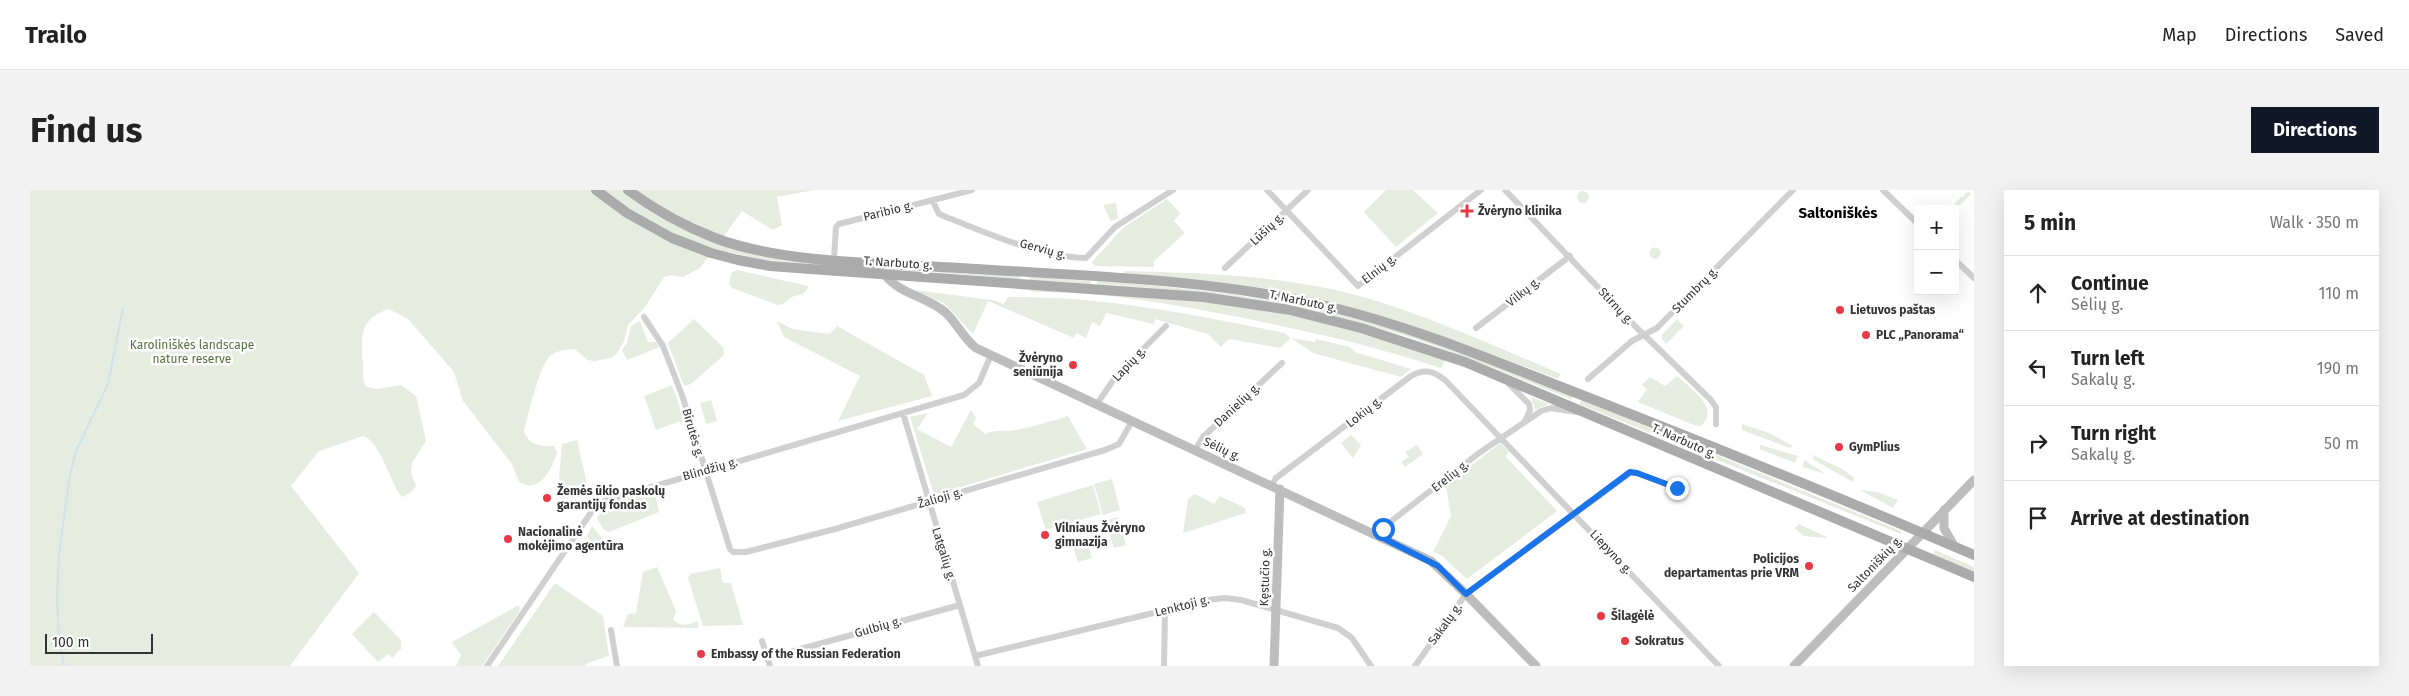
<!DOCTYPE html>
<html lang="en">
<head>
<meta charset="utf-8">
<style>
  body { margin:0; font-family:"Fira Sans",sans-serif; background:#f2f2f2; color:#222 }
  .controls { position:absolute; right:15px; top:15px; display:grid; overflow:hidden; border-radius:0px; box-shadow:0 5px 20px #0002 }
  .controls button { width:45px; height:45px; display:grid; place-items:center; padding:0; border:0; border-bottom:1px solid #e0e0e0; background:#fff; color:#222; font:25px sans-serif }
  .scale { position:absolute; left:15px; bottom:12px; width:108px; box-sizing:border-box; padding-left:5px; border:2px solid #333; border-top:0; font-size:14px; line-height:18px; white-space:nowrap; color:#333; -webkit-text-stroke:4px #fff; paint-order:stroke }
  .stop { position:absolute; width:15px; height:15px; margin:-11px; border:4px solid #1a73e8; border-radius:50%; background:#fff }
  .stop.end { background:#1a73e8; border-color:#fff; box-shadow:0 1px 5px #0008 }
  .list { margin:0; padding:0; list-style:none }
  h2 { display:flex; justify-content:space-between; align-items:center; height:65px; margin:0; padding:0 20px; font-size:21px }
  h2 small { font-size:16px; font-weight:400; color:#767676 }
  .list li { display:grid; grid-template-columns:32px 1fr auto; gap:15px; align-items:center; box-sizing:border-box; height:75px; padding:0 20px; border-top:1px solid #e0e0e0 }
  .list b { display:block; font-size:19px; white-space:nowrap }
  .list p { margin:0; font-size:16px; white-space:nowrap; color:#767676 }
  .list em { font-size:16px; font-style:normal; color:#767676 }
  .icon { flex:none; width:28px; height:28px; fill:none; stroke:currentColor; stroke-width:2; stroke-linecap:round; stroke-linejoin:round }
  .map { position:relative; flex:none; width:1944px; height:476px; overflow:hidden; border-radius:0px }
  header { display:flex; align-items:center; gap:30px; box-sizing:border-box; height:70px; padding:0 25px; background:#fff; border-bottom:1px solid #e0e0e0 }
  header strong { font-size:24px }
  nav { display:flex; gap:28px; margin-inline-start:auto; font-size:18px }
  .intro { display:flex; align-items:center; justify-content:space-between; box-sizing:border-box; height:120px; padding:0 30px }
  h1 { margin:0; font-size:35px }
  .button { padding:12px 22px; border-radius:0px; background:#111827; color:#fff; font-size:18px; font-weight:700 }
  main { display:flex; gap:30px; padding:0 30px }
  aside { flex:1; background:#fff; border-radius:0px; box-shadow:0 5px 20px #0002 }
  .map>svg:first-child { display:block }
  .green { fill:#e6ecdf }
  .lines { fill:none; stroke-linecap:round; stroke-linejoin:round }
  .stream { stroke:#cfe2ee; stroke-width:2 }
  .street { stroke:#d0d0d0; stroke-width:6 }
  .secondary { stroke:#bdbdbd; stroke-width:9 }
  .primary { stroke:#ababab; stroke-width:10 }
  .route { stroke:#1a73e8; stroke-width:6 }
  .poi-dot { fill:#e63946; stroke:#fff; stroke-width:2 }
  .labels { text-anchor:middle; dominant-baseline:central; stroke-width:5; stroke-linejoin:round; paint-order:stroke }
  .street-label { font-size:12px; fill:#333; stroke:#fff }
  .poi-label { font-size:12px; font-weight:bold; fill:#333; stroke:#fff; text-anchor:start }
  .park-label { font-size:12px; fill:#56703f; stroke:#fff }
  .quarter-label { font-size:15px; font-weight:bold; fill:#000; stroke:#fff }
</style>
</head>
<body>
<header>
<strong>Trailo</strong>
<nav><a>Map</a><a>Directions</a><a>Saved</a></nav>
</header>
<div class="intro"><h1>Find us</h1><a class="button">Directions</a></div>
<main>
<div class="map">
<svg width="1944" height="476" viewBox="0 0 1944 476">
  <rect width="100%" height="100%" fill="#fff"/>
  <path class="green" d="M0,0h784l-37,7 5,28 -9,5 -31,-19 -24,33 154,24 -108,-8 -50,-11 -14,19 -17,9 -13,-2 -6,2 -19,30 -17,18 -4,16 -6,11 -7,6 -16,3 -8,-1 -12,-11c-9,1 -20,1 -26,8 -10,11 -21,58 -25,74 4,14 17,16 30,15l3,7c-5,15 -17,42 -38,29l-7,-18 -49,-63 -9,-29 -46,-53 -19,-10c-29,9 -29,28 -26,54 0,8 -1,14 2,23l12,3 24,-4 15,11 10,45 -14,22 -1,9 5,14 -6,7 -8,4c-12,-13 -21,-56 -39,-61l-44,15 -28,35 68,87 -69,93h-260z
    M1356,0h27l25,23 -42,34 -32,-35z
    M1547 7a6 6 0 1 1 12 0a6 6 0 1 1-12 0Z
    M1939,2l2,2 -16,16 -5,-1 12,-13 2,1 1,-4z
    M1137,9l13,14 -6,8 11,12 -31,28v6l-59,-1 -3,-4 31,-34z
    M1086,13l2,15 -7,3 -8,-16z
    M1619.5 63a5.5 5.5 0 1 1 11 0a5.5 5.5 0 1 1-11 0Z
    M890,79l101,8v2l-101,-8z
    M707,80l71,16c-2,10 -9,8 -16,11 -6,3 -6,8 -14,8l-46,-17 -3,-4 2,-11z
    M1095,81c74,2 150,4 223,22 74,19 143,52 213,81l-3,5 -101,-38 -63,-21 -58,-16 -213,-30z
    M1000,87l61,4v3l-61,-4z
    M1067,91c98,7 197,18 291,47 63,19 124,45 185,68l-2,3c-61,-24 -122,-51 -185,-69 -94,-26 -192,-40 -289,-46z
    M1000,99c100,6 201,11 298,35 40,10 78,23 117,36l-4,8c-66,-22 -134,-37 -202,-51 -68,-13 -138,-26 -207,-25z
    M884,100l78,10 12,4 4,-7c94,-1 184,17 276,36l7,5 24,4 1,-3 34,8 5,5 56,17 -10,8 -88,-24 -22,-15 -11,10 -51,-9 -8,8 -13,-13 -53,-15 -1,5 -48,-11 -6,13 -8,-4 -6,16 -10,-5 -2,5 -86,-37 -15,33 -29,-31z
    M664,129l29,28 1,8 -33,29 -7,2 -16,-43z
    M1647,129l7,7 -18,18 -4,-5v-4z
    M610,131l8,21h8l4,5 -33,13 -5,-10 5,-7 4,-17z
    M747,131l15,8 38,5 7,-8 87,49 8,21 -94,25 22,-45 -76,-39z
    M1647,186c13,12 44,32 24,50l-7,-1 -56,-23 9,-13 -5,-4 8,-8 15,9z
    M642,195l12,35 -28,10 -12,-34z
    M1501,207l18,7 -14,6z
    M681,210l6,21 -11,3 -6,-21z
    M1552,210l319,131v3l-322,-130z
    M941,220l5,8 -3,6 12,10c11,-5 20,-2 31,-4 18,-3 35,-9 52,-14l19,33 -153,46 -24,-78 18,-4 -11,16 34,18z
    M1712,234l27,9 24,13 -3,2 -48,-18z
    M1321,245l10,10 -8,13 -12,-15z
    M547,250l12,53 -2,5 -10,-1 -18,-18 3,-35z
    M1470,253l9,9 -4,4 52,55 -90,68 -26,-24 -8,-3 18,-36 -5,-30z
    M1387,255l6,9 -18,13 -4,-5 8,-5 -4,-5z
    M1730,255l38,11 -3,7 -35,-14z
    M1783,265l31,15 10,8 -1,4 -39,-22z
    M1774,270l22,14 -23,-7z
    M1082,289l8,31 -17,5 -9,-31z
    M1063,295l8,29 -55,16 -9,-28z
    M624,300l5,22 -50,20 -6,-3 -6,-11 9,-12z
    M1830,300l17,2 21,8 -5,8z
    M1165,304l19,10 6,-8 25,12 1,5 -63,20 5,-34z
    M1088,327l8,28 -12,3 -9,-27z
    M1769,334l30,14 -26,-2 -8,-8z
    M562,336l13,16 -1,6 -5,5 -12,-17z
    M1055,346l7,22 -14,4 -7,-22z
    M1905,360l39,17v4l-41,-17z
    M627,377l19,44 -3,8c8,9 15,6 25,2v7l-75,-1 5,-13 8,-1 7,-41z
    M690,378l3,15h8l12,42 -40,1 -15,-48 2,-4z
    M525,393l48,33 6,40 -21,7 -4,3h-86z
    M487,416l3,1 -1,5 -37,54h-26l5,-11 -9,-13z
    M344,422l27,28v9l-9,9 -4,-4 -10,8 -26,-28z"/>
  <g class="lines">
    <path class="stream" d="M34,476l-5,-31 -2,-35 2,-47 11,-78 6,-24 32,-67 15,-76"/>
    <path class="street" d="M1237,0l91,96 123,-96
      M1475,0l131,137 74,72 6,8v17
      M1853,0l35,34
      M902,10l7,14c42,17 103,44 147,44l29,-31 58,-37
      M804,69l2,-32 3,-3 133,-34
      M1925,70l19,18
      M1195,78l83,-78
      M614,127l19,29 19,49 48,154 3,3h13l89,-23 270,-79 14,-6 13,-23
      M1446,138l94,-72
      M1558,189l44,-38 25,-13 136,-138
      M1479,194l20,20 1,6 -5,11
      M1067,214l19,-28 50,-50
      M873,223l75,253
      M1165,260l8,-13 79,-74
      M1241,296l5,-8 135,-102c14,-8 23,-5 35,5l273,285
      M1349,346l4,-7 11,-10 85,-66 62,-42 10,-3 25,4
      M581,440l6,36
      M732,451l8,25
      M945,466l232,-56 18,-2 16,2 97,28 14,10 19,28
      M738,468l192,-53
      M457,476l105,-155 12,-10 360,-106 15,-12 12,-28
      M1134,476l1,-55
      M1385,476l51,-72 164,-121h7l40,15"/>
    <path class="secondary" d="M855,85c16,20 41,21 60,37 12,11 18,26 31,36l455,213 35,33 70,72
      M1914,320v18l10,18
      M1244,476l6,-177
      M1764,476l180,-186"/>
    <path class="primary" d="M566,0l31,23 45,25 39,15 27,7 32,6 68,5 365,26 87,13 71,18 104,34 509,215
      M598,0c27,20 56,36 87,48 68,26 171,25 245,30 122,8 247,10 366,38 90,21 175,58 261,91 130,51 259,103 387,158"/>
  </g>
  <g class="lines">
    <path class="route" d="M1353,339l-4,7 59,30 28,28 164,-122 7,1 40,15"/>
  </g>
  <g class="poi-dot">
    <path d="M1434.5 13.5h5v5h5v5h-5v5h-5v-5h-5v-5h5z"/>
    <circle cx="1810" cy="120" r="5"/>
    <circle cx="1836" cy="145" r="5"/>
    <circle cx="1043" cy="175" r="5"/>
    <circle cx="1809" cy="257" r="5"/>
    <circle cx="517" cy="308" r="5"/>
    <circle cx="1015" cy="345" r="5"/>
    <circle cx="478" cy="349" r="5"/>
    <circle cx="1779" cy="376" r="5"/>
    <circle cx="1571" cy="426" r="5"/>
    <circle cx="1595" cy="451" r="5"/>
    <circle cx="671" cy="464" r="5"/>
  </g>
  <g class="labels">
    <g class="street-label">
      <text transform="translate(858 21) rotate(-14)">Paribio g.</text>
      <text transform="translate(1237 39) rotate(-43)">Lūšių g.</text>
      <text transform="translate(1013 59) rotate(15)">Gervių g.</text>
      <text transform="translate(868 73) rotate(4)">T. Narbuto g.</text>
      <text transform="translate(1349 79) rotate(-38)">Elnių g.</text>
      <text transform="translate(1665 100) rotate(-45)">Stumbrų g.</text>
      <text transform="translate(1493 102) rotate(-38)">Vilkų g.</text>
      <text transform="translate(1273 111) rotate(12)">T. Narbuto g.</text>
      <text transform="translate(1586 116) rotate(47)">Stirnų g.</text>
      <text transform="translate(1099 174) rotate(-47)">Lapių g.</text>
      <text transform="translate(1207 215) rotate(-43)">Danielių g.</text>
      <text transform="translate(1334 222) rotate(-38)">Lokių g.</text>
      <text transform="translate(663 243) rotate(74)">Birutės g.</text>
      <text transform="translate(1654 251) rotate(24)">T. Narbuto g.</text>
      <text transform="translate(1192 259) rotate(25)">Sėlių g.</text>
      <text transform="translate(680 279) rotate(-16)">Blindžių g.</text>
      <text transform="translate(1420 286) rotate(-38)">Erelių g.</text>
      <text transform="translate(910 308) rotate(-16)">Žalioji g.</text>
      <text transform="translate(1581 362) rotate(47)">Liepyno g.</text>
      <text transform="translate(914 364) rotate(73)">Latgalių g.</text>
      <text transform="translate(1845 374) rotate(-46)">Saltoniškių g.</text>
      <text transform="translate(1235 387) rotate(-88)">Kęstučio g.</text>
      <text transform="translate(1152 416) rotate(-14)">Lenktoji g.</text>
      <text transform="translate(1415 434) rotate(-54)">Sakalų g.</text>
      <text transform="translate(848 437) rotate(-16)">Gulbių g.</text>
    </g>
    <g class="poi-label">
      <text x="1448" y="21">Žvėryno klinika</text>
      <text x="1820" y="120">Lietuvos paštas</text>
      <text x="1846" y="145">PLC „Panorama“</text>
      <text x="1033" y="168" text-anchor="end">Žvėryno<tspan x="1033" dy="14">seniūnija</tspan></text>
      <text x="1819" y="257">GymPlius</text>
      <text x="527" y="301">Žemės ūkio paskolų<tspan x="527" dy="14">garantijų fondas</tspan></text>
      <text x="1025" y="338">Vilniaus Žvėryno<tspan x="1025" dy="14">gimnazija</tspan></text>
      <text x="488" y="342">Nacionalinė<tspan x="488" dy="14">mokėjimo agentūra</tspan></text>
      <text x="1769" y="369" text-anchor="end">Policijos<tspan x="1769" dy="14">departamentas prie VRM</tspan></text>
      <text x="1581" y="426">Šilagėlė</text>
      <text x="1605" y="451">Sokratus</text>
      <text x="681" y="464">Embassy of the Russian Federation</text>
    </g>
    <g class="park-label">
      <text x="162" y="155">Karoliniškės landscape<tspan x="162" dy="14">nature reserve</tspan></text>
    </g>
    <g class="quarter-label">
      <text x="1808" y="23">Saltoniškės</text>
    </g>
  </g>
</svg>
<div class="controls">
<button>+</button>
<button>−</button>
</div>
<div class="scale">100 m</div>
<div class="stop" style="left:1353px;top:339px"></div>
<div class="stop end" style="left:1647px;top:298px"></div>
</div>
<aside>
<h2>5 min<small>Walk · 350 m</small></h2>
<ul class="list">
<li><svg class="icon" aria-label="ahead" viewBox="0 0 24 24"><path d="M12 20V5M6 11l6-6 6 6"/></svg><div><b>Continue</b><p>Sėlių g.</p></div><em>110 m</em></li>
<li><svg class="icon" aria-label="left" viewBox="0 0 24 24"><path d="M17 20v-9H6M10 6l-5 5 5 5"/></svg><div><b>Turn left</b><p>Sakalų g.</p></div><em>190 m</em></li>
<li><svg class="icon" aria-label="right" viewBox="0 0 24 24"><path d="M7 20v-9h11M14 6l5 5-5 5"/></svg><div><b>Turn right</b><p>Sakalų g.</p></div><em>50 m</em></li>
<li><svg class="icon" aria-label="arrive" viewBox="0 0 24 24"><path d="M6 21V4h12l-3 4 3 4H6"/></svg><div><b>Arrive at destination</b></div></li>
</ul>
</aside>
</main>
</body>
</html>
